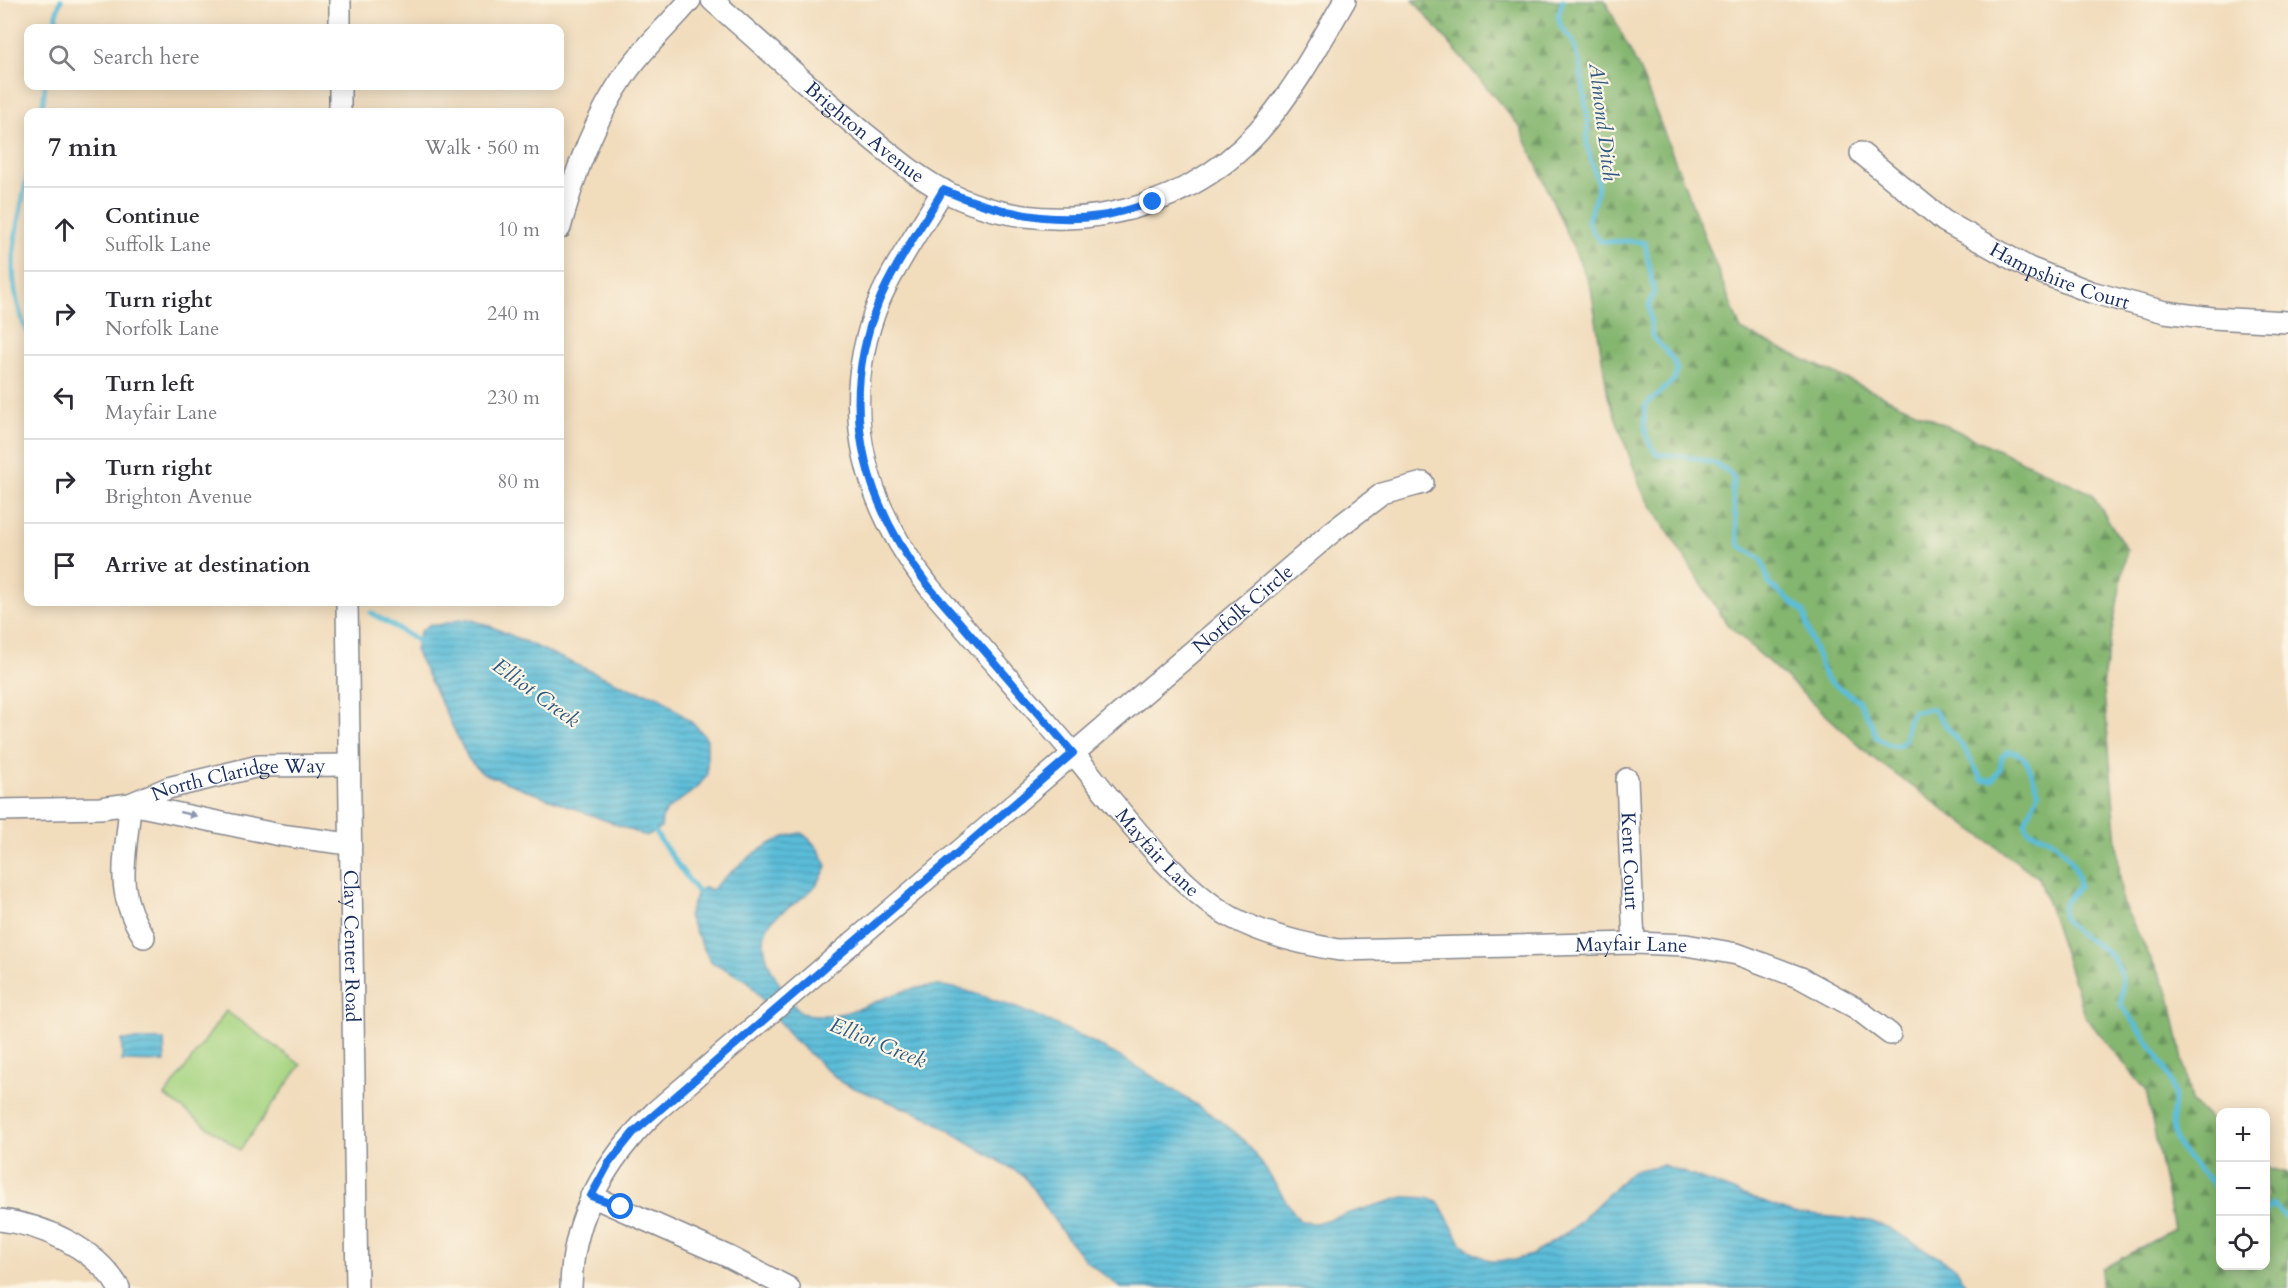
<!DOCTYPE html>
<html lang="en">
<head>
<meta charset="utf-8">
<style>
  body { margin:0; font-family:Cardo,serif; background:#f2f2f3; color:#2b2b33 }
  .controls { position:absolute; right:18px; bottom:18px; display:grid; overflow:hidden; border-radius:12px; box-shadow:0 3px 15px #0003 }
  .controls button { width:54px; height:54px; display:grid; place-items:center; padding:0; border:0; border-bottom:2px solid #e1e1e2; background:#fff; color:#2b2b33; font:30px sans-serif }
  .stop { position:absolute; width:18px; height:18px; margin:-14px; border:4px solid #1a73e8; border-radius:50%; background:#fff }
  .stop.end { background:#1a73e8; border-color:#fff; box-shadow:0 2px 6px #0008 }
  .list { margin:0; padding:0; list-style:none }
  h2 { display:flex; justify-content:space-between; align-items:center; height:78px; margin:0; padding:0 24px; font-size:26px }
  h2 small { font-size:20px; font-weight:400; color:#7c7c81 }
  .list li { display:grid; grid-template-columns:39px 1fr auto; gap:18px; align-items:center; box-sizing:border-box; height:84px; padding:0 24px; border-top:2px solid #e1e1e2 }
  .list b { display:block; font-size:22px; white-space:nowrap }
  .list p { margin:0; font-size:20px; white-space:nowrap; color:#7c7c81 }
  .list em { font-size:20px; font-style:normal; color:#7c7c81 }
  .icon { flex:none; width:33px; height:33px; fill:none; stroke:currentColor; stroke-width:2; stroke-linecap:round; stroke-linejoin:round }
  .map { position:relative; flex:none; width:2288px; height:1288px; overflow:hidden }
  .search { position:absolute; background:#fff; box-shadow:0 3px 15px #0003; left:24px; top:24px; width:540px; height:66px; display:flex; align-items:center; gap:15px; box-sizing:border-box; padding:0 21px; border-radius:12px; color:#7c7c81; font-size:22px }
  .panel { position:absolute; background:#fff; box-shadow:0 3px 15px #0003; left:24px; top:108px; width:540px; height:498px; border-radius:12px }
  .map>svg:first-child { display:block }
  .forest { fill:url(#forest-firs); stroke:#507266; stroke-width:1.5 }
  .park { fill:#a6d481; stroke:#608270; stroke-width:1.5 }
  .water { fill:url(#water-rules); stroke:#3b769c; stroke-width:1.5 }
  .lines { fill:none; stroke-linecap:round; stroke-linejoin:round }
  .stream { stroke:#5bbdd9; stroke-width:5 }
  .minor-casing { stroke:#86868d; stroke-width:24 }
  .minor { stroke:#fff; stroke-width:21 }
  .oneway { fill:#8d97ae }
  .route { stroke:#1a73e8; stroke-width:8 }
  .labels { text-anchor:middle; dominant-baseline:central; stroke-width:4.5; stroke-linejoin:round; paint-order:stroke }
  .street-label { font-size:20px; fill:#1b2f5e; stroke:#fcf5e5 }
  .water-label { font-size:21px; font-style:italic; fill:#2e5a83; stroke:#fcf5e5 }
</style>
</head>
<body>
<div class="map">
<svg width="2288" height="1288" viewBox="0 0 2288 1288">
  <defs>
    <pattern id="forest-firs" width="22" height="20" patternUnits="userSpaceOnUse" patternTransform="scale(1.5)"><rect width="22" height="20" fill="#84b66f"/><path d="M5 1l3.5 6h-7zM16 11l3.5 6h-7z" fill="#6b945e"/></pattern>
    <pattern id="water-rules" width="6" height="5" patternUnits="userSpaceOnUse" patternTransform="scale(1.5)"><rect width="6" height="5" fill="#5bbdd9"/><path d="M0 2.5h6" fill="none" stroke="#4a9ab3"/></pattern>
  </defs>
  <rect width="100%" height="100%" fill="#fcf5e5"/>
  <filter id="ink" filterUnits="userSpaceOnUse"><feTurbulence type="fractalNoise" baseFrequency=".0167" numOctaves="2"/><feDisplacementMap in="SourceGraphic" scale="12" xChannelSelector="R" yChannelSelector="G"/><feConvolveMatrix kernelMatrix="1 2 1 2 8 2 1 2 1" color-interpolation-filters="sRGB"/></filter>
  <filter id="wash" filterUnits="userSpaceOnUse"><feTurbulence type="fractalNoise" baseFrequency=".008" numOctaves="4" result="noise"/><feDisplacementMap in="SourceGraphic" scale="24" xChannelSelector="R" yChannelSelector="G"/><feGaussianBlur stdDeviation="1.35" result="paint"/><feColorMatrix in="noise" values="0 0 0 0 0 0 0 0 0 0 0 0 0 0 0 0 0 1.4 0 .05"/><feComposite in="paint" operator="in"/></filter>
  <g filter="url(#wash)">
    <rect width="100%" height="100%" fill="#f1dcbc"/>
    <path class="forest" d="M1413,0h192l35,71 101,259 350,163 36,57 -24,130 19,222 48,94 21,105 29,28v137h46v-99l22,6v115h-188l2,-19 72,-40 -28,-139 -60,-72 -47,-140 -166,-120 -146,-134 -85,-133 -34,-95 -17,-108 -71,-161z"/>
    <path class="park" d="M226,1011l75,54 -61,85 -75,-54z"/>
    <path class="water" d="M459,620h13l20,7 139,62 29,8 37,30 10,12v36l-10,13 -30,22 -5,8 -1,10 -15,8 -164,-63 -13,-13 -54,-110 5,-18 10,-8 8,1z
      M801,833c13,8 20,19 26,33 -12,29 -28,32 -51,51 -31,25 6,73 25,96 57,12 81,-26 135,-27 19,0 40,8 58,14 70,24 129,55 190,97 20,13 42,26 59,43 23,24 37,56 58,82l15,1 88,-26 25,1 10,5 22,40 14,11 16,7 23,-1 18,-5 40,-26 60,-58 31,-6 130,48 77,8 17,6 69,41 11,20h-846l-35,-27 -25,-31 -37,-54 -97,-59 -85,-34 -50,-45 -44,-57 -38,-20 -22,-44 9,-25 8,-5 6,3c25,-23 56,-52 90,-57z
      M122,1040h42l1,22 -43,-1z"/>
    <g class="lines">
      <path class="stream" d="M1563,0l-5,16 3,11 11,12 7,20 9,62 -1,24 11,38 -1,10 -9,27 4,11 8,10c15,2 35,-2 45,2l9,49 -5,14 3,30 21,23 4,10 -3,11 -29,26c-2,20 0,32 11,48 24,2 63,3 78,24l-2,12 7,55 23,15 7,24 35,28 6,25 16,42 32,21 14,24 4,13 11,7 11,2 7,-6 3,-20 6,-9 19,-2 33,42 16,29h11l7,-11 2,-13 7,-5c23,4 21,23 30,42l-14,29 3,9c28,6 49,27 51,56 -46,39 18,48 35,73 11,15 8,28 7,45 14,18 53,69 53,91 0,17 -5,28 2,45 10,23 32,31 44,52
        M56,28v-14l5,-14
        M42,112l3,-26
        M28,169c-10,66 -28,98 0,166
        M371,613l53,31
        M651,827l50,70
        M2266,1211l6,-7 16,15"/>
    </g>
  </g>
  <g filter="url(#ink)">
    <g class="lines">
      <g class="minor-casing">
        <g id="minor">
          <path d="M340,0v28"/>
          <path id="s1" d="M712,0c50,44 99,89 150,131 26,21 51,43 80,59 102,54 239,28 316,-58 34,-38 61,-87 87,-132"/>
          <path d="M340,86v26"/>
          <path id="s2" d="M1861,153l83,68 85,47 62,24 74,20 47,6 76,4"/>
          <path id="s3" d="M943,190c-19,33 -50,77 -64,111 -42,105 -17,200 51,287 48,55 96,110 143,165 43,52 100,131 158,164 34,18 71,27 108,33l295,-7 52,2 51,9 64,24 55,30 34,26"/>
          <path d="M560,228c14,-55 34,-108 66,-155 19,-27 43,-48 64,-73"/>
          <path id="s4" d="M347,602l10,686"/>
          <path id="s5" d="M1627,779l7,164"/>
          <path d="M130,804c-3,52 -18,86 14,133"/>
          <path d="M131,804l149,31 69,9"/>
          <path id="s6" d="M0,810l100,-2 30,-4 38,-16 91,-22 90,-1"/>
          <path d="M591,1196l138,61 60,31"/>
          <path d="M0,1220c44,5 95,28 119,68"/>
          <path id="s7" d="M571,1288c1,-71 35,-129 85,-177l676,-579 50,-38 41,-11"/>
        </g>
      </g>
      <use href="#minor" class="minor"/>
    </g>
    <defs><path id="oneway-solid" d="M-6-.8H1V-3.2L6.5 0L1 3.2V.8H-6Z" transform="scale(1.5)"/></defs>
    <use class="oneway" href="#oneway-solid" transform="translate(188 814) rotate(13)"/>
  </g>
  <g class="lines" filter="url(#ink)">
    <path class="route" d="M621,1207l-30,-11 18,-33 24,-30 440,-380 -143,-165c-68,-87 -93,-182 -51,-287 14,-34 45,-78 64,-111 50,21 103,34 157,26 18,-2 36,-9 53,-14"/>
  </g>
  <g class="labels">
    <g class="street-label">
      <text stroke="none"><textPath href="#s1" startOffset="202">Brighton Avenue</textPath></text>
      <text stroke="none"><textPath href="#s2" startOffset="236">Hampshire Court</textPath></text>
      <text stroke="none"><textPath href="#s7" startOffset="974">Norfolk Circle</textPath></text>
      <text stroke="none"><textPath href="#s6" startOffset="243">North Claridge Way</textPath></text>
      <text stroke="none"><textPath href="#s3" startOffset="784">Mayfair Lane</textPath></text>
      <text stroke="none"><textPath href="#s5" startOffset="82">Kent Court</textPath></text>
      <text stroke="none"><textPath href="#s4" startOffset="344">Clay Center Road</textPath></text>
      <text stroke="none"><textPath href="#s3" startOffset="1288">Mayfair Lane</textPath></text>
    </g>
    <g class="water-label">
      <text transform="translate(1603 122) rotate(83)">Almond Ditch</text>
      <text transform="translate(536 693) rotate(36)">Elliot Creek</text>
      <text transform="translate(878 1043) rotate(22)">Elliot Creek</text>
    </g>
  </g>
</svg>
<div class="controls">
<button>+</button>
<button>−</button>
<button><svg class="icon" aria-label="locate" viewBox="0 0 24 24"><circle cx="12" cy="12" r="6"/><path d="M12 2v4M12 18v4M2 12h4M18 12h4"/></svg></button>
</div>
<div class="stop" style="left:621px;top:1207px"></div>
<div class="stop end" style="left:1153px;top:202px"></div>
<div class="search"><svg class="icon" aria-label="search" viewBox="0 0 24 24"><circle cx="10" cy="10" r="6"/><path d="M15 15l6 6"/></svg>Search here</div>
<section class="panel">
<h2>7 min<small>Walk · 560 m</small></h2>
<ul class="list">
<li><svg class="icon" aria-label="ahead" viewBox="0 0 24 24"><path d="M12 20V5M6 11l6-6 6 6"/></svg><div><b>Continue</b><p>Suffolk Lane</p></div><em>10 m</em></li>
<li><svg class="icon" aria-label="right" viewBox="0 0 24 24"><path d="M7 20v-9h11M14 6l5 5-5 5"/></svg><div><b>Turn right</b><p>Norfolk Lane</p></div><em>240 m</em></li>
<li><svg class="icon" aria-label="left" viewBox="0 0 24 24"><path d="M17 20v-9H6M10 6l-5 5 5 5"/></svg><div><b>Turn left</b><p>Mayfair Lane</p></div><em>230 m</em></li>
<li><svg class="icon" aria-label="right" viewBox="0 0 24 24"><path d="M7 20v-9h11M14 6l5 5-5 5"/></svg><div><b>Turn right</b><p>Brighton Avenue</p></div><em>80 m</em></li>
<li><svg class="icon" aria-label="arrive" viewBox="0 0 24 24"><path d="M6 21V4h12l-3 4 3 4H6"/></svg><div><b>Arrive at destination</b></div></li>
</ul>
</section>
</div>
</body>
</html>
